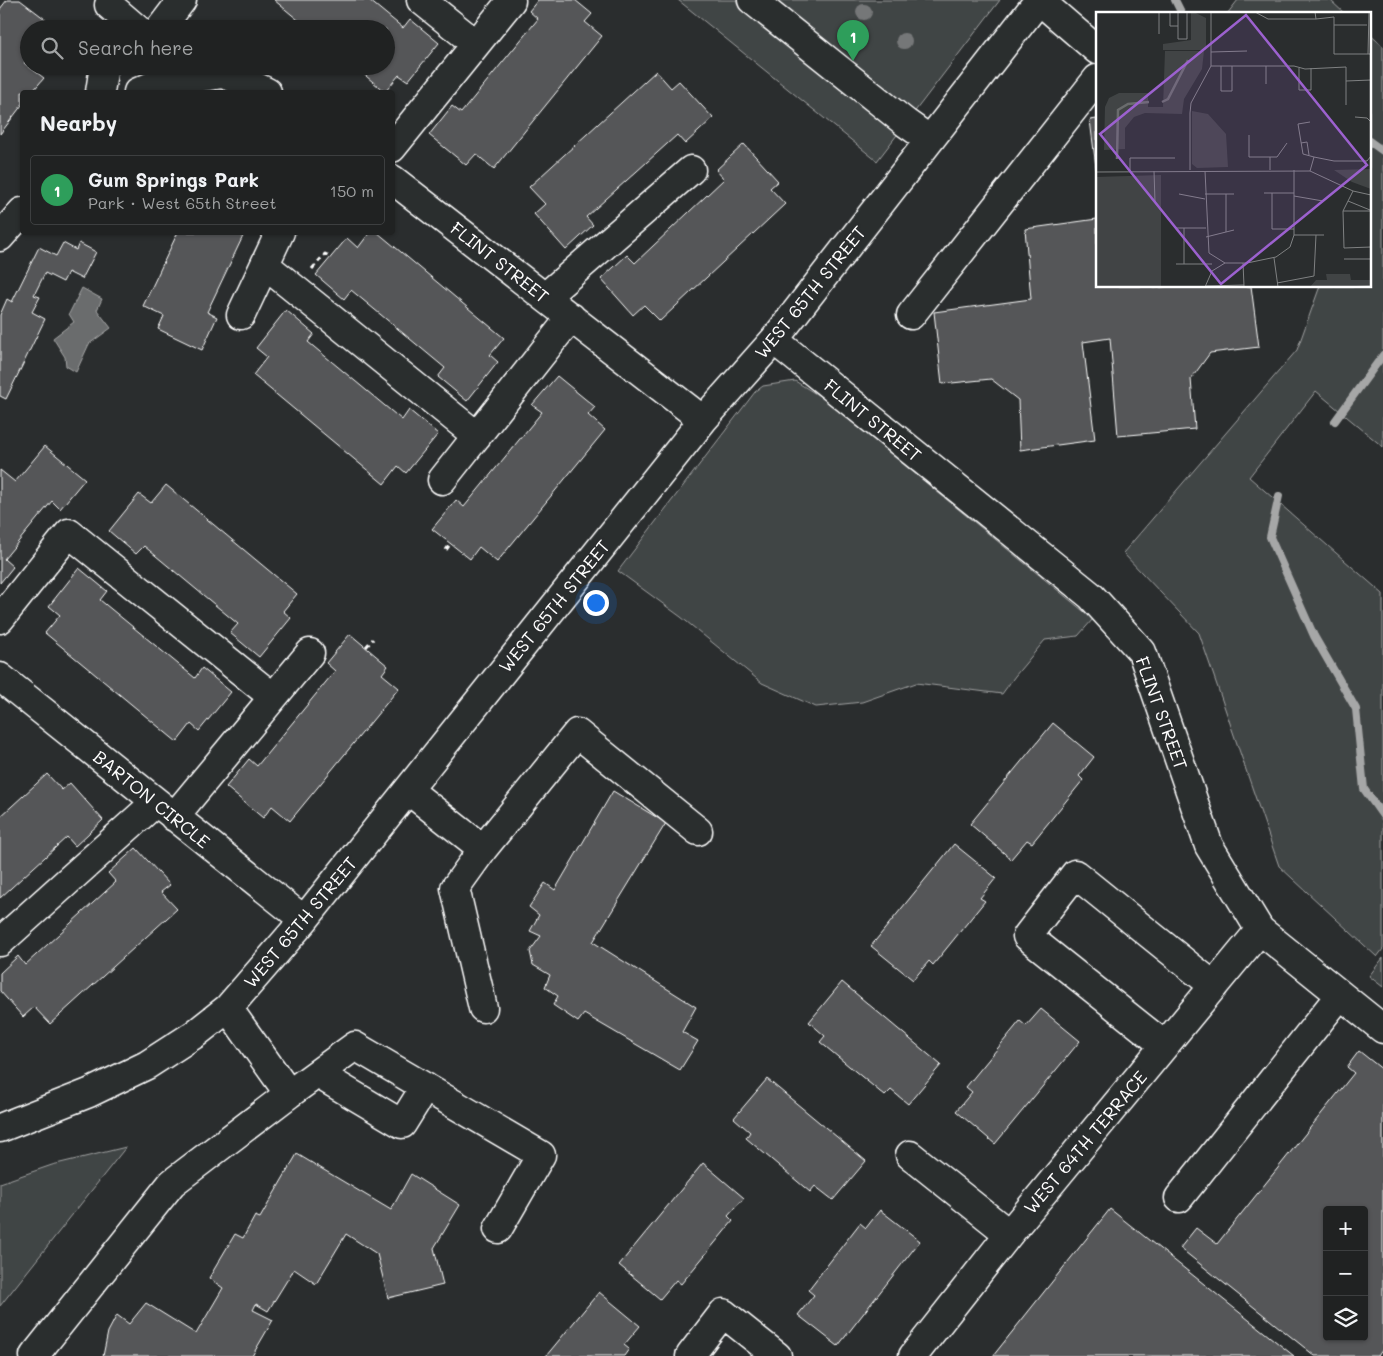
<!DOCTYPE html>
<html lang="en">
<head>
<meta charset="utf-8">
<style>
  body { margin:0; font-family:Mali,sans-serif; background:#2d2f2f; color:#f1f3f6 }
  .controls { position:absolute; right:15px; bottom:15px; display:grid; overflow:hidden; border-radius:5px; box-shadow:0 1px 4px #0004 }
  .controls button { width:45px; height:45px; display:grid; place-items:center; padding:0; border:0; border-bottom:1px solid #3d3f40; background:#202222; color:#f1f3f6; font:25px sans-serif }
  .you { position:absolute; left:595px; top:602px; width:18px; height:18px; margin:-12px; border:4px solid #fff; border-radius:50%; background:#1a73e8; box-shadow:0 0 0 8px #1a73e833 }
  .badge { display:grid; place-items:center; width:32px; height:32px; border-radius:50%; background:#8bbbb9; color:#fff; font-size:16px; font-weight:700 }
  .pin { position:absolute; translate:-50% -41px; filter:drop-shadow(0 1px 2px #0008) }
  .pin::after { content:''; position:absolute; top:26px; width:18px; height:15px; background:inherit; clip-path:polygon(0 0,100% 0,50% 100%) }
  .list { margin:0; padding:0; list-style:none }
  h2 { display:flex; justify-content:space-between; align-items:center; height:65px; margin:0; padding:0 20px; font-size:21px }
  h2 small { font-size:16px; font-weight:400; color:#a2a4a5 }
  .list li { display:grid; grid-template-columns:32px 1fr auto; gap:15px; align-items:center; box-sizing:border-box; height:70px; margin:0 10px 10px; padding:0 10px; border:1px solid #3d3f40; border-radius:5px }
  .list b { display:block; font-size:19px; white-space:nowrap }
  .list p { margin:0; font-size:16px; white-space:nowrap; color:#a2a4a5 }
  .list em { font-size:16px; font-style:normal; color:#a2a4a5 }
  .icon { flex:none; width:28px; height:28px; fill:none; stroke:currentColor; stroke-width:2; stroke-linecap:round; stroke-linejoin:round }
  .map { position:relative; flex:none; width:1383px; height:1356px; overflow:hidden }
  .search { position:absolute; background:#202222; box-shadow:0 1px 4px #0004; left:20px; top:20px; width:375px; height:55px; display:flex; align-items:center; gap:12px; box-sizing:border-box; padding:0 18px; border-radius:28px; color:#a2a4a5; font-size:19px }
  .panel { position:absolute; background:#202222; box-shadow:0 1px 4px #0004; left:20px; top:90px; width:375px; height:145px; border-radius:5px }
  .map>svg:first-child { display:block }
  .green { fill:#414445; stroke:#a0a2a2 }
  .water { fill:#6a6c6d; stroke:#a6a7a7 }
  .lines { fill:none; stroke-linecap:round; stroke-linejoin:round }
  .stream { stroke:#a6a7a7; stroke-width:8 }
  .building { fill:#555758; stroke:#fff; fill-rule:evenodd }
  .minor-casing { stroke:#fff; stroke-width:31 }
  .path { stroke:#fff; stroke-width:3; stroke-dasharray:5 4; stroke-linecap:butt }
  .minor { stroke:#2a2d2e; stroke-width:28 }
  .tree { fill:#757778 }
  .labels { text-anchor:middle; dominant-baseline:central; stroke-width:5; stroke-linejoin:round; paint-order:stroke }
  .street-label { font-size:18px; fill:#fff; stroke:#2a2d2e }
  .inset-river { fill:none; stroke:#6a6c6d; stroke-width:2.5 }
  .inset-road { fill:none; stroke:#7f8182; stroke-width:1 }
  .view { fill:#9c61cf; fill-opacity:0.15; stroke:#9c61cf; stroke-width:2.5 }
  .inset-edge { fill:none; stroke:#fff; stroke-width:2.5 }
</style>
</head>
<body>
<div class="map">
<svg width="1383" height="1356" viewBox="0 0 1383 1356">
  <rect width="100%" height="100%" fill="#2a2d2e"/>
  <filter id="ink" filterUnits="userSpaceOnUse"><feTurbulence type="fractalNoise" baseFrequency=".02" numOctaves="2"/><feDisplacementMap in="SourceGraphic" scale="10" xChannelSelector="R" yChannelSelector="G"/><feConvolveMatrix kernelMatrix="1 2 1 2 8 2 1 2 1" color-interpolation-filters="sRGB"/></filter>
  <g filter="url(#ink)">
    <path class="green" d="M678,0h322l-123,161z
      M1238,0h92l15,14h-118z
      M1369,34l14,12v401l-67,-56 -67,86 134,117v355l-6,8 -98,-91 -80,-233 -76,-80 174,-203 23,-64h49z
      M795,381l26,16 272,222 -15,17 -33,4 -30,36 -13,18 -86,-11 -54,19 -46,5 -54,-24 -81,-66 -63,-46 137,-179 8,-6z
      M1383,958v29l-14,-11z
      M126,1147l-126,159v-123l52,-18z"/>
    <path class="water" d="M82,288l20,11 -5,11 14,18 -22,16 -13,28 -10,-6 -1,-9 -12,-19 21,-16 -5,-8z"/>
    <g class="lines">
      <path class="stream" d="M1175,0l7,14
        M1369,141l14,10
        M1335,421l48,-66
        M1279,496l-9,41 44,99 42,73 8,80 19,27"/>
    </g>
    <path class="building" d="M7,0h13l33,25 -2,4h-22v28l-5,6 20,15 -12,14h-10v13l-22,29v-125z
      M274,0h95l34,28 7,-9 29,24 -31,38 -9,-6 -14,17 -31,-26h32v-37h-77z
      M538,0h37l17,14 -7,8 17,14 -108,133 -18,-15 -10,11 -37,-30 23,-29 9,7 77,-94 -9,-8z
      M656,71l15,17 8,-7 34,37 -28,26 -8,-9 -91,82 7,8 -27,25 -32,-36 11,-10 -16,-17z
      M1097,119v56l-7,-55z
      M744,144l34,37 -8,7 15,16 -125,117 -16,-16 -11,10 -32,-36 26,-24 8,8 89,-84 -8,-9z
      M1097,219v67h57v2l16,-2h81l8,61 -49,6 -19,26 4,50 -77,7 -8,-98 -27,4 12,98 -75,10 -2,-50 -27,-21 -49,5 -8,-72 97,-13 -6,-70z
      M178,232h67l-38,80 10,5 -15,33 -44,-21 6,-13 -21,-10z
      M370,232h7l127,106 -14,17 8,7 -31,39 -29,-24 7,-9 -94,-78 -7,9 -28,-24 31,-37 11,10z
      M63,243l13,7 3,-7 17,9 -14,27 -14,-7 -5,10 -18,-9 -11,22 6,2 -8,15 13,7 -39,80 -6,-3v-81l7,-16 5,3 27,-55 17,9z
      M286,310l28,24 -6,8 94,78 7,-10 29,24 -32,39 -8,-7 -14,18 -131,-109 14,-18 -11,-9z
      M557,376l38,31 -7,8 17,15 -108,132 -18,-15 -9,12 -38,-30 24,-29 8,7 78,-95 -10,-7z
      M45,446l40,33 -25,30 -8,-8 -48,58 9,8 -13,16v-113l15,12z
      M166,485l131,109 -14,17 8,7 -32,39 -29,-24 8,-9 -94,-78 -8,8 -27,-23 30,-37 12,9z
      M79,568l28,23 -7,9 95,78 7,-10 29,24 -32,39 -8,-7 -14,18 -132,-109 15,-18 -11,-9z
      M350,634l38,32 -6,8 17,14 -109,133 -18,-15 -9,12 -37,-31 23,-28 8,7 78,-95 -9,-8z
      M1053,723l41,34 -15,19 4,4 -51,63 -5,-3 -16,19 -41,-35z
      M47,774l15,16 8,-7 33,37 -28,26 -8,-9 -67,61v-81z
      M613,791l53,32 -73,119 103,65 -14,25 16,9 -18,29 -96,-56 -6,8 -25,-17 5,-9 -13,-9 5,-12 -17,-10 -3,-14 11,-15 -11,-5 9,-16 -10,-8 16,-24 10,7z
      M954,844l42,34 -16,20 5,3 -52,64 -4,-4 -16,19 -42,-34z
      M136,848l34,37 -9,7 16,17 -127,115 -16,-17 -11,10 -23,-26v-18l18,-17 7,9 91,-83 -8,-9z
      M842,982l99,83 -33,39 -17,-14 -6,6 -65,-54 5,-6 -16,-14z
      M1041,1009l39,32 -85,103 -39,-33 16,-19 -6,-5 54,-66 6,5z
      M1359,1051l24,19v279l-5,7h-63l-135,-108 16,-20 21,16 137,-171 -7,-6zM1327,1210h37v127h-37z
      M767,1079l99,82 -33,39 -18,-14 -5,6 -64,-54 4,-6 -16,-14z
      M297,1154l94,56 20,-36 49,31 -26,43 9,37 -55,13 -11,-44 -31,-20 -30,50 -22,-15 -26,42 -12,-7 -3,6 20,10 -21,36h-149l5,-24 9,-17 12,9 17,-21 50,31 27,-46 -14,-10 26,-44 8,4 12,-22 5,2z
      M703,1163l41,35 -16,18 5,5 -52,63 -5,-4 -16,19 -41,-34z
      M1110,1209l184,147h-301z
      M880,1210l40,31 -82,105 -40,-31 16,-20 -6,-5 52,-67 6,5z
      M599,1292l41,34 -16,19 5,4 -5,7h-78z"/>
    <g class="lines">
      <g class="minor-casing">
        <path id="minor" d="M421,0l55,44
          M752,0l154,123 24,17
          M1039,0l58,50
          M109,5l28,24
          M160,29l22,-29
          M100,92l4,-26
          M138,92l18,-8 67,-10 30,11 14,7
          M392,148l119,-147
          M392,179l311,241
          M0,237l22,-25
          M265,265l212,171
          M545,297l146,-127
          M241,315l39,-83
          M911,315l186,-236
          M774,340l317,256 51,56 67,194 51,84 123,99
          M442,480l129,-163
          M0,619l69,-86 204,164
          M0,677l304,243
          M408,790l75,59 -28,39 28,120
          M174,817l136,-164
          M483,849l94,-116 121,98
          M0,942l156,-140
          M1164,1045l-137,-109 48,-62 139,112
          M318,1074l84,50 23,-37
          M289,1094l66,-48 186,109 -43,74
          M0,1128l89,-35 58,-28 48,-31 33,-26 76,-88 399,-500 71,-80 265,-340
          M910,1155l99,79
          M1179,1198l161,-203
          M34,1356l138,-173 117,-89 -61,-86
          M690,1356l33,-43 54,43
          M913,1356l96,-122 251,-304"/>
      </g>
      <path class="path" d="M312,269l13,-15 6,3
        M446,550l5,-7
        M366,647l7,-8"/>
      <use href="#minor" class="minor"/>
    </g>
    <g class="tree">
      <circle cx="864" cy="12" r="8"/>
      <circle cx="904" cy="41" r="8"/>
    </g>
  </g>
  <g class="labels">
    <g class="street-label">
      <text transform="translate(500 262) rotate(38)">FLINT STREET</text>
      <text transform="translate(810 292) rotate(-51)">WEST 65TH STREET</text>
      <text transform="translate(873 420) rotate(39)">FLINT STREET</text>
      <text transform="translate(554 606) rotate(-51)">WEST 65TH STREET</text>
      <text transform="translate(1162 713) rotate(70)">FLINT STREET</text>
      <text transform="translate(152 799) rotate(39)">BARTON CIRCLE</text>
      <text transform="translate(300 922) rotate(-50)">WEST 65TH STREET</text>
      <text transform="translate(1085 1142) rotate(-50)">WEST 64TH TERRACE</text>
    </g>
  </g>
  <g transform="translate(1096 12)">
    <rect width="275" height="275" fill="#2a2d2e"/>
    <path d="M98,0l12,6v32h-43v-6l28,-4v-27zM69,39h39l-2,18 -18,30 -2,15 -37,-1 -11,4 -9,11v21l-21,1 1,-43 4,-9 10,-5h29v14h15zM96,99l16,3 18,20 2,33 -31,1 -5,-4zM275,157v20l-19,-7 -18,-12zM65,163v112h-65v-110zM230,262h24l1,6h20v7h-61l6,-7h11z" fill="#414445"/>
    <path class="inset-river" d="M66,90l6,-3 20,-39M21,147l1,-49 10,-6 21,-2"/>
    <path class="inset-road" d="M63,0v22M74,0v14h8M82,0v27h9v-27M159,0l13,7h48l-1,-7M220,7l18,-2v8h33M238,13v29h37M115,40l36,-1M272,42l1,-42M115,54h83l11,3 41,-2v14l25,-1M125,54v25h11v-25M170,54v18M203,56v22h12v-22M250,93v-24M259,105l12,1 3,3M275,109v24M214,110l-12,2 5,30 11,3M153,123v22h21M205,131l6,-1 2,13M94,158v-57l1,-10 20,-37v-54M174,158v-13h7l10,-14M34,159v-13h45M58,159l1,31M109,159l4,82 16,10h22l29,-6 14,-10 4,-12v-65M214,159l4,-14 20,4h33l4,-5M0,160l214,-1 43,20 18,4M257,179l-10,20h28M168,181h30M176,181v36h22M83,182l26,5M109,182h29M130,182v38M198,184l29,5M252,189l22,9M247,199l1,37 27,-1M80,216h30M88,216v36M198,223h30M110,225l28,-7M178,246l4,29M248,247h27M147,251l1,23M80,252h36M181,271l37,-7 2,-41M109,274l39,-1M109,275l7,-16 13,-8M244,275l31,-1"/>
    <path class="view" d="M150,3l121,150 -146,119 -121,-150z"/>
    <rect width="275" height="275" class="inset-edge"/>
  </g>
</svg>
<div class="controls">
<button>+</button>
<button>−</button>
<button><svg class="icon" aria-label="layers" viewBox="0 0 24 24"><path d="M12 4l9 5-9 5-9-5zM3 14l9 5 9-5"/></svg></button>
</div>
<div class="you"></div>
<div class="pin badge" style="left:853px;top:61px;background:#2e9e5b">1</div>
<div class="search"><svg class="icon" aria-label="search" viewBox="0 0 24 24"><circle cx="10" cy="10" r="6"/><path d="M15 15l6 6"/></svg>Search here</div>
<section class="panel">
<h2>Nearby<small></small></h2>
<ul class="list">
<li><span class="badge" style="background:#2e9e5b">1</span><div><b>Gum Springs Park</b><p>Park · West 65th Street</p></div><em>150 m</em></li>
</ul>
</section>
</div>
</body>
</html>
